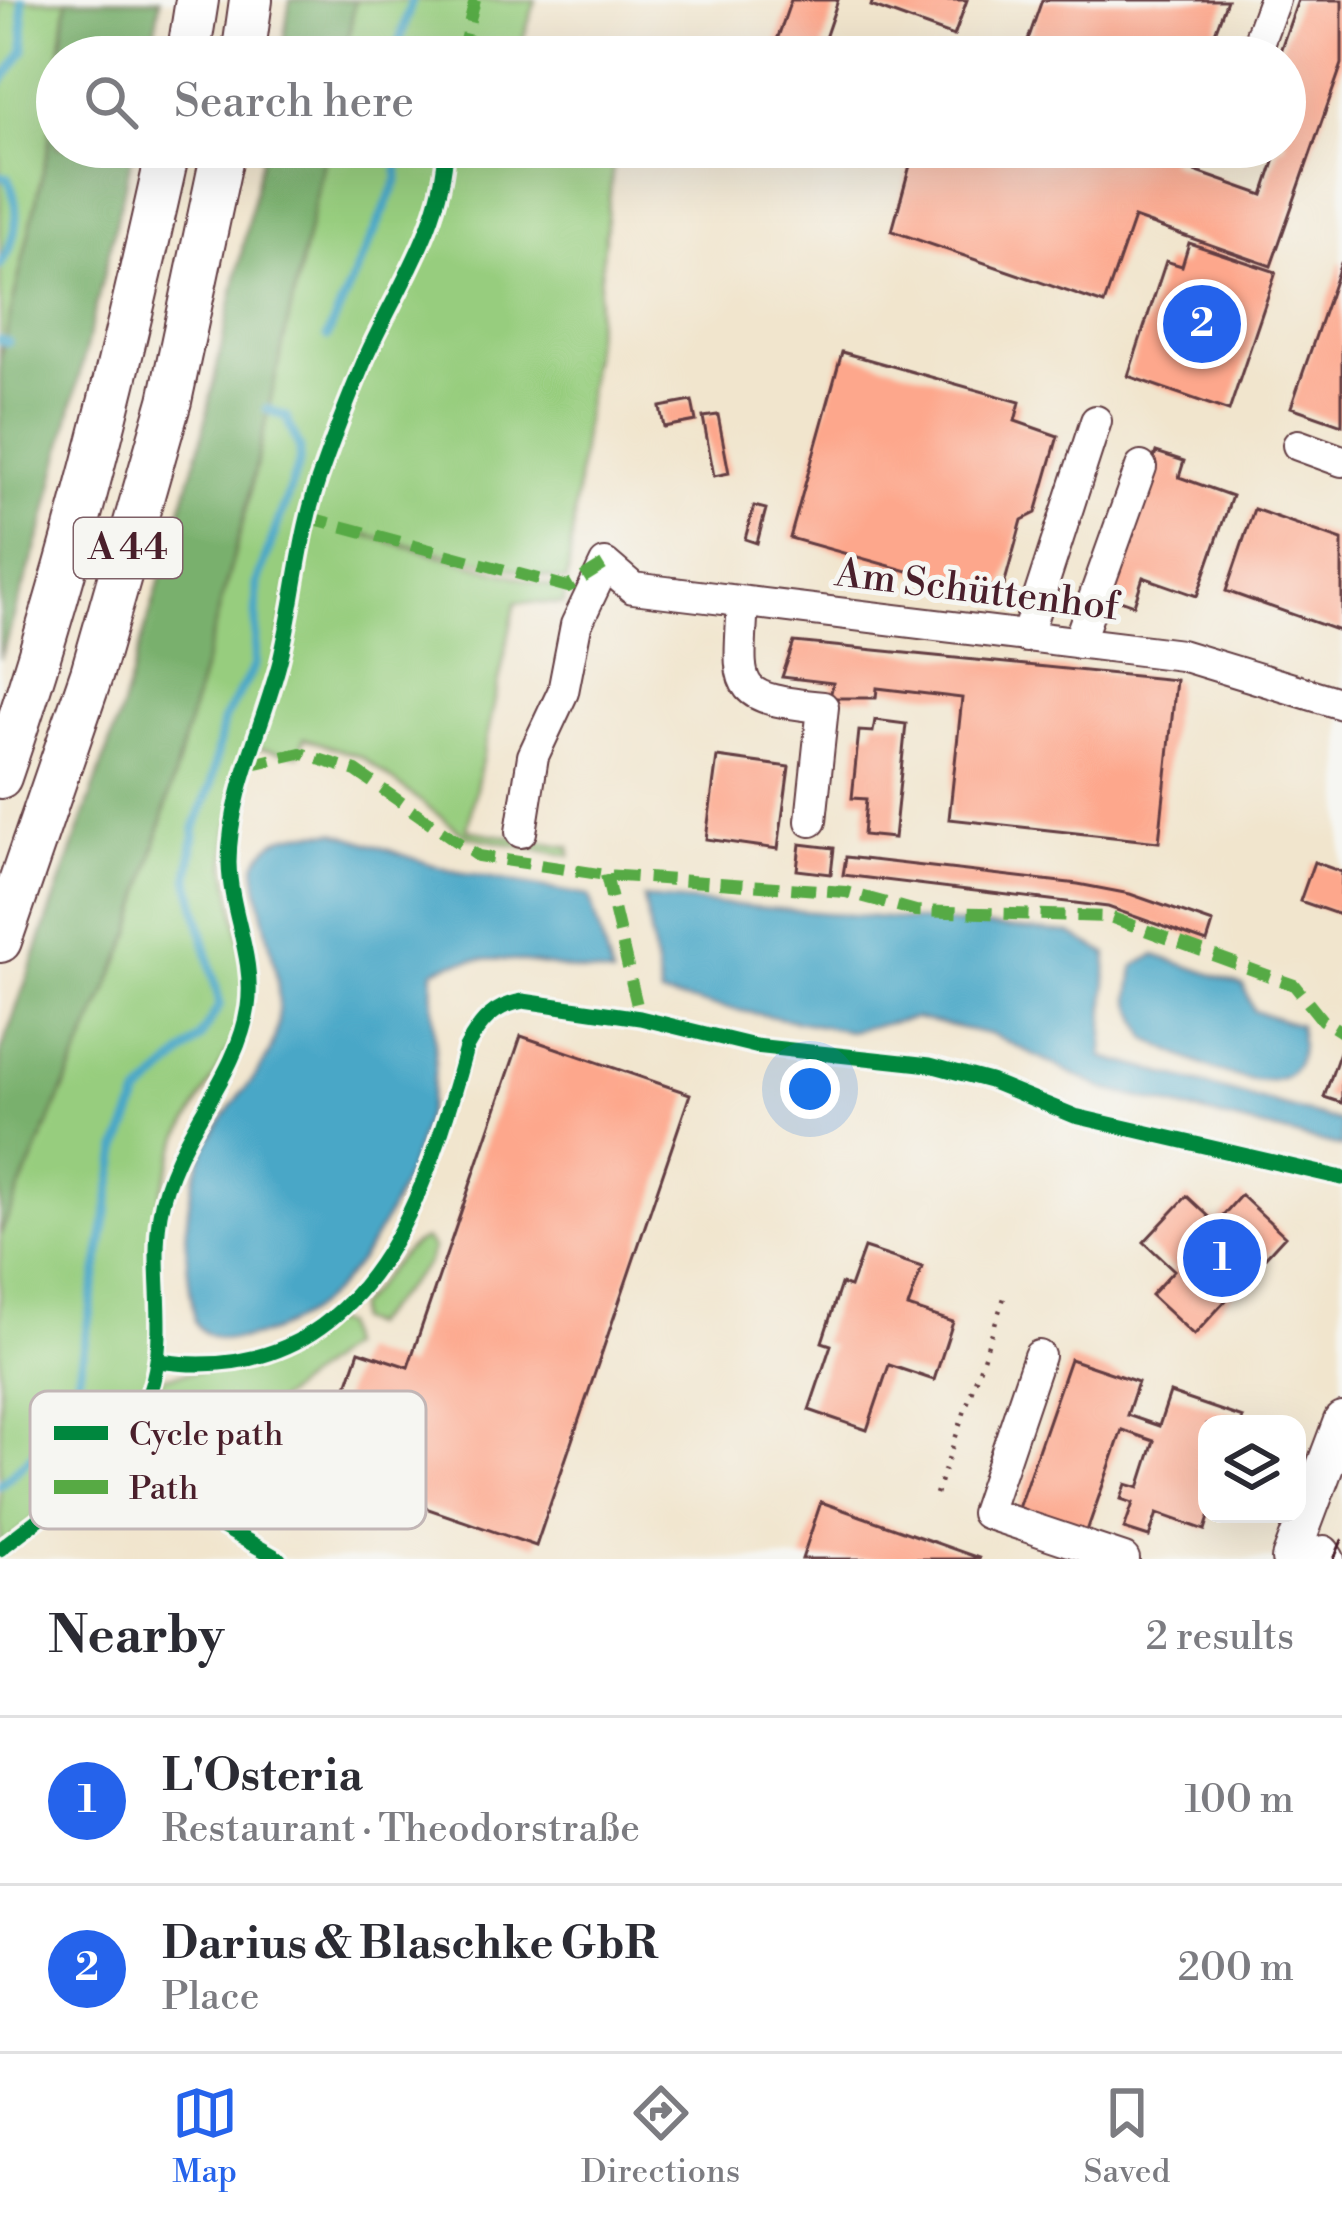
<!DOCTYPE html>
<html lang="en">
<head>
<meta charset="utf-8">
<style>
  body { margin:0; font-family:"Libre Bodoni",serif; background:#f7f7f7; color:#2b2b33 }
  .controls { position:absolute; right:36px; bottom:36px; display:grid; overflow:hidden; border-radius:24px; box-shadow:0 12px 48px #0002 }
  .controls button { width:108px; height:108px; display:grid; place-items:center; padding:0; border:0; border-bottom:3px solid #e1e1e2; background:#fff; color:#2b2b33; font:60px sans-serif }
  .you { position:absolute; left:810px; top:1089px; width:42px; height:42px; margin:-30px; border:9px solid #fff; border-radius:50%; background:#1a73e8; box-shadow:0 0 0 18px #1a73e833 }
  .badge { display:grid; place-items:center; width:78px; height:78px; border-radius:50%; background:#2563eb; color:#fff; font-size:39px; font-weight:700 }
  .pin { position:absolute; translate:-50% -50%; border:6px solid #fff; box-shadow:0 3px 12px #0006 }
  .list { margin:0; padding:0; list-style:none }
  h2 { display:flex; justify-content:space-between; align-items:center; height:156px; margin:0; padding:0 48px; font-size:51px }
  h2 small { font-size:39px; font-weight:400; color:#7c7c81 }
  .list li { display:grid; grid-template-columns:78px 1fr auto; gap:36px; align-items:center; box-sizing:border-box; height:168px; padding:0 48px; border-top:3px solid #e1e1e2 }
  .list b { display:block; font-size:45px; white-space:nowrap }
  .list p { margin:0; font-size:39px; white-space:nowrap; color:#7c7c81 }
  .list em { font-size:39px; font-style:normal; color:#7c7c81 }
  .icon { flex:none; width:66px; height:66px; fill:none; stroke:currentColor; stroke-width:2; stroke-linecap:round; stroke-linejoin:round }
  .map { position:relative; flex:none; width:1342px; height:1559px; overflow:hidden }
  .search { position:absolute; background:#fff; box-shadow:0 12px 48px #0002; left:36px; right:36px; top:36px; height:132px; display:flex; align-items:center; gap:30px; box-sizing:border-box; padding:0 42px; border-radius:66px; color:#7c7c81; font-size:45px }
  .sheet { height:492px; background:#fff }
  nav { display:flex; justify-content:space-around; align-items:center; box-sizing:border-box; height:168px; border-top:3px solid #e1e1e2; background:#fff; font-size:33px; color:#7c7c81 }
  nav a { display:grid; justify-items:center; gap:6px }
  nav .on { color:#2563eb }
  .map>svg:first-child { display:block }
  .green { fill:#97cd7e; stroke:#707654; stroke-width:3 }
  .forest { fill:#79b06d; stroke:#62684c; stroke-width:3 }
  .water { fill:#48a7c7; stroke:#496379; stroke-width:3 }
  .lines { fill:none; stroke-linecap:round; stroke-linejoin:round }
  .stream { stroke:#48a7c7; stroke-width:9 }
  .building { fill:#fda78c }
  .minor-casing { stroke:#633d43; stroke-width:34 }
  .major-casing { stroke:#633d43; stroke-width:40 }
  .highway-casing { stroke:#633d43; stroke-width:46 }
  .path { stroke:#633d43; stroke-width:4.5; stroke-dasharray:3 9; stroke-linecap:butt }
  .minor { stroke:#fff; stroke-width:30 }
  .major { stroke:#fff; stroke-width:36 }
  .highway { stroke:#fff; stroke-width:42 }
  .tram { stroke:#4a1f2b; stroke-width:3 }
  .quiet { stroke:#57aa44; stroke-width:12; stroke-dasharray:24 12; stroke-linecap:butt }
  .cycleway-casing { stroke:#f6f6f2; stroke-width:22 }
  .cycleway { stroke:#00873e; stroke-width:15 }
  .labels { text-anchor:middle; dominant-baseline:central; stroke-width:10; stroke-linejoin:round; paint-order:stroke }
  .shield { fill:#f6f6f2; stroke:#7e6067; stroke-width:3 }
  .shield-label { font-size:36px; font-weight:bold; fill:#4a1f2b }
  .street-label { font-size:39px; fill:#4a1f2b; stroke:#f6f6f2 }
  .key { fill:#f6f6f2; stroke:#c2b6b6; stroke-width:3 }
  .key-label { font-size:33px; fill:#4a1f2b }
</style>
</head>
<body>
<div class="map">
<svg width="1342" height="1559" viewBox="0 0 1342 1559">
  <rect width="100%" height="100%" fill="#f6f6f2"/>
  <filter id="ink" filterUnits="userSpaceOnUse"><feTurbulence type="fractalNoise" baseFrequency=".00833" numOctaves="2"/><feDisplacementMap in="SourceGraphic" scale="24" xChannelSelector="R" yChannelSelector="G"/><feConvolveMatrix kernelMatrix="1 2 1 2 8 2 1 2 1" color-interpolation-filters="sRGB"/></filter>
  <filter id="wash" filterUnits="userSpaceOnUse"><feTurbulence type="fractalNoise" baseFrequency=".004" numOctaves="4" result="noise"/><feDisplacementMap in="SourceGraphic" scale="48" xChannelSelector="R" yChannelSelector="G"/><feGaussianBlur stdDeviation="2.7" result="paint"/><feColorMatrix in="noise" values="0 0 0 0 0 0 0 0 0 0 0 0 0 0 0 0 0 1.4 0 .05"/><feComposite in="paint" operator="in"/></filter>
  <g filter="url(#wash)">
    <rect width="100%" height="100%" fill="#f1e5cd"/>
    <path class="green" d="M0,0h67l-19,149 -48,211z
      M355,0h181l-19,57h-172z
      M327,147h288l-48,435 -220,-52 218,60 -1,14 -48,-2 -49,228 103,17v9l-104,-20 -104,-79 -58,-19 -5,17 -43,-7 26,-90 8,-80 -12,79 -49,173 -3,35 21,112 -6,51 -61,109 -18,52 -7,34v137l-10,36 -39,62 -106,89v-312l132,-303 114,-422z
      M425,1239l8,9 -6,16 -58,62 -13,-5v-14c23,-21 43,-59 69,-68z
      M330,1322l11,2 5,23 -161,127 -42,4 -29,-16 49,-85 100,-17z"/>
    <path class="forest" d="M67,0h93l-9,57h-91z
      M290,0h65l-10,57h-64z
      M57,78v69h77l-91,380 -43,132v-299l48,-211z
      M264,147h63l-81,363 -114,422 -132,303v-180l120,-341 81,-272z"/>
    <path class="water" d="M335,832l113,38 141,26 23,80c-53,-6 -131,-31 -179,-5 -3,40 7,80 -1,119 -19,93 -79,227 -181,247 -21,4 -46,5 -56,-16 -13,-76 -17,-138 29,-204 17,-26 41,-46 50,-77 17,-56 -16,-118 -19,-174 16,-36 44,-32 80,-34z
      M644,898l425,35 38,21 -4,103 239,65v25l-238,-58 -111,-54 -78,-17 -66,13 -188,-35z
      M1155,955l88,30 11,26 45,14c19,104 -109,35 -152,14l-17,-40 4,-33z"/>
    <g class="lines">
      <path class="stream" d="M395,57l17,-57
        M0,84l24,-34 -2,-50
        M0,176l8,2c13,30 10,59 -8,87
        M327,337l71,-158 -1,-32
        M0,340l8,2
        M0,1485l71,-66 47,-268 21,-54 61,-59 20,-34 -31,-126 6,-51 16,-41 12,-65 32,-56 2,-82 42,-120 1,-14 -14,-32 -19,-8"/>
    </g>
    <g id="blocks">
      <path class="building" d="M791,0h47l-16,47 25,10h-76z
        M873,0h94l-13,36 -83,-30z
        M1042,0h185l-21,57h-184z
        M1298,0h44v64l-71,202 -137,-48 -30,86 -212,-73 23,-84h260l-6,15 94,33 16,-48h6v-90h-7z
        M1189,243l87,29 -47,139 -101,-35 38,-115 16,5z
        M1341,263h1v162l-51,-18z
        M842,352l178,50 -5,19 43,15 -22,77 -14,7 -19,69 -32,-7 -3,6 -178,-50z
        M692,401l4,20 -32,6 -4,-20z
        M718,415l11,58 -15,3 -11,-59z
        M1156,452l28,9 -5,16 53,19 -35,100 -54,-19 -9,28 -28,-10z
        M754,506l12,3 -9,34 -12,-4z
        M1254,509l88,31v92l-116,-41z
        M794,642l382,38 -17,162 -210,-23 13,-121 -85,-10 -1,10h-46l3,-15 -51,-6z
        M875,720l31,4 -12,114 -31,-3 3,-36 -14,-1 7,-67 14,1z
        M717,757l72,10 -11,82 -72,-10z
        M800,844l34,4 -3,26 -34,-4z
        M846,857l232,27 52,10 83,29 -6,19 -99,-35 -265,-32z
        M1314,862l28,10 -2,43 -40,-14z
        M521,1036l169,58 -154,452 -218,-75 41,-120 49,16z
        M1341,1049h1v54l-18,-6z
        M1241,1195l44,41 -91,99 -43,-40 23,-25 -30,-28 43,-46 29,27z
        M864,1248l58,19 -14,40 45,15 -19,58 -45,-15 -22,65 -58,-20 22,-65 -9,-3 19,-58 9,3z
        M1070,1359l68,23 -11,33 32,11 11,-33 73,25 -2,6h-34l3,90 -5,16 -48,-17 -8,24 -25,-8 9,-26 -12,-4 5,-15 13,4 15,-47 -32,-11 -36,104 -69,-23z
        M821,1502l158,56v1h-177z"/>
    </g>
  </g>
  <g filter="url(#ink)">
    <use href="#blocks" fill-opacity="0" stroke="#633d43" stroke-width="3"/>
    <g class="lines">
      <g class="minor-casing">
        <path id="minor" d="M1253,57l21,-57
          M1298,445l44,16
          M743,602c-5,89 -12,96 80,105l-12,114
          M1026,637l70,-216
          M1078,643l63,-176
          M521,832l12,-76 30,-64 13,-67 29,-61 28,24 548,67 161,49
          M1039,1356l-53,157 138,46
          M1295,1559l29,-8 5,8"/>
      </g>
      <g class="major-casing">
        <path id="major" d="M1290,1559l52,-138"/>
      </g>
      <g class="highway-casing">
        <path id="highway" d="M188,57l9,-57
          M243,57l8,-57
          M0,777c71,-207 122,-417 169,-630
          M0,941l92,-268 78,-272 54,-254"/>
      </g>
      <path class="path" d="M936,1494l70,-202"/>
      <use href="#minor" class="minor"/>
      <use href="#major" class="major"/>
      <use href="#highway" class="highway"/>
      <path class="tram" d="M1334,1559l8,-19"/>
      <path class="quiet" d="M461,57l14,-57
        M307,517l261,70 37,-23
        M248,765l52,-12 56,18 122,85 128,19 240,17 70,19 194,6 184,68 28,35 20,12
        M606,875l34,143"/>
      <g class="cycleway-casing">
        <path id="cycleway" d="M158,1361c204,29 265,-154 308,-313 14,-26 27,-42 57,-47l117,17 115,28 175,19 60,16 85,35 267,62
          M108,1461l171,98
          M0,1549c55,-44 123,-86 149,-155 21,-59 1,-119 11,-180 12,-77 77,-133 88,-207 7,-50 -18,-95 -19,-144 0,-69 34,-136 51,-202 16,-65 19,-130 43,-194 13,-37 28,-74 43,-110 31,-69 77,-133 80,-210"/>
      </g>
      <use href="#cycleway" class="cycleway"/>
    </g>
  </g>
  <g class="labels">
    <rect class="shield" x="74" y="518" width="108" height="60" rx="9"/>
    <g class="shield-label">
      <text x="128" y="548">A 44</text>
    </g>
    <g class="street-label">
      <text transform="translate(977 591) rotate(7)">Am Schüttenhof</text>
    </g>
  </g>
  <rect x="30" y="1391" width="396" height="138" rx="18" class="key"/>
  <rect x="54" y="1426" width="54" height="14" fill="#00873e"/>
  <rect x="54" y="1480" width="54" height="14" fill="#57aa44"/>
  <g class="key-label">
    <text x="129" y="1445">Cycle path</text>
    <text x="129" y="1499">Path</text>
  </g>
</svg>
<div class="controls">
<button><svg class="icon" aria-label="layers" viewBox="0 0 24 24"><path d="M12 4l9 5-9 5-9-5zM3 14l9 5 9-5"/></svg></button>
</div>
<div class="you"></div>
<div class="pin badge" style="left:1222px;top:1258px">1</div>
<div class="pin badge" style="left:1202px;top:324px">2</div>
<div class="search"><svg class="icon" aria-label="search" viewBox="0 0 24 24"><circle cx="10" cy="10" r="6"/><path d="M15 15l6 6"/></svg>Search here</div>
</div>
<section class="sheet">
<h2>Nearby<small>2 results</small></h2>
<ul class="list">
<li><span class="badge">1</span><div><b>L'Osteria</b><p>Restaurant · Theodorstraße</p></div><em>100 m</em></li>
<li><span class="badge">2</span><div><b>Darius &amp; Blaschke GbR</b><p>Place</p></div><em>200 m</em></li>
</ul>
</section>
<nav>
<a class="on"><svg class="icon" aria-label="map" viewBox="0 0 24 24"><path d="M3 6l6-2 6 2 6-2v14l-6 2-6-2-6 2zM9 4v14M15 6v14"/></svg>Map</a>
<a><svg class="icon" aria-label="directions" viewBox="0 0 24 24"><path d="M12 3l9 9-9 9-9-9zM9 14v-3h6M13 9l2 2-2 2"/></svg>Directions</a>
<a><svg class="icon" aria-label="saved" viewBox="0 0 24 24"><path d="M7 4h10v16l-5-4-5 4z"/></svg>Saved</a>
</nav>
</body>
</html>
